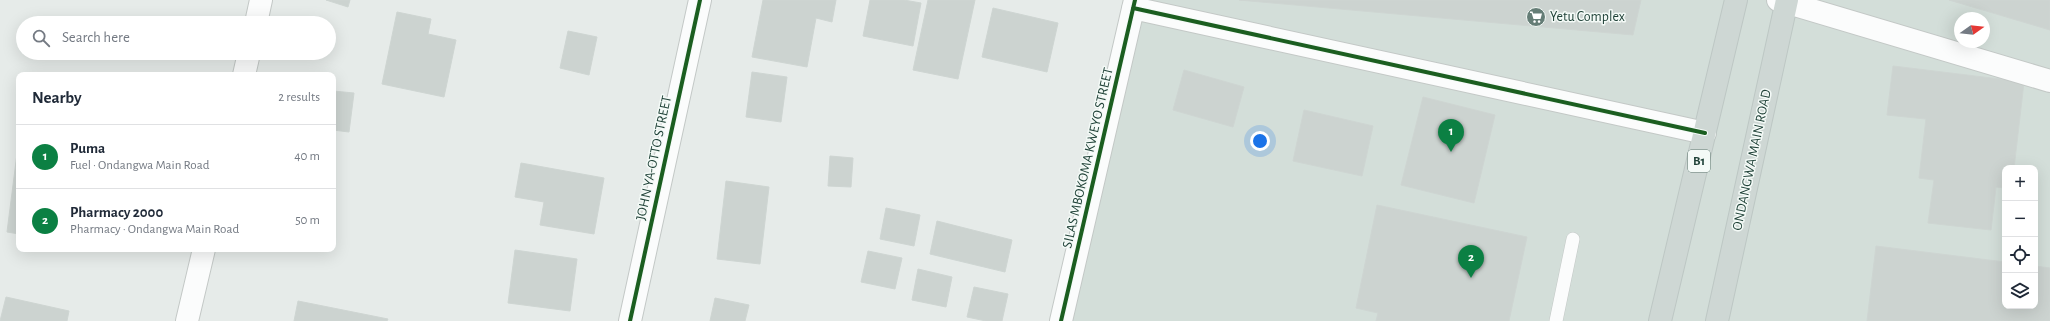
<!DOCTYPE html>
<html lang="en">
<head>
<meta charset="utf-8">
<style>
  body { margin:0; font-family:"Alegreya Sans",sans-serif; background:#f2f2f3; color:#1f2937 }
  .controls { position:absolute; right:12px; bottom:12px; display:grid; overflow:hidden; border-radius:8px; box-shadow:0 4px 16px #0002 }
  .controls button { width:36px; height:36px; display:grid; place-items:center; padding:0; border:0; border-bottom:1px solid #e0e1e3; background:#fff; color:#1f2937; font:20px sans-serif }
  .compass { position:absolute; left:1954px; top:12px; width:36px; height:36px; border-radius:50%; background:#fff; box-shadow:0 4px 16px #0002; rotate:75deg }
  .you { position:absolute; left:1260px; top:141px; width:14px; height:14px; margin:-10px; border:3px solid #fff; border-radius:50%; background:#1a73e8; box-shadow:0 0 0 6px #1a73e833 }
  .badge { display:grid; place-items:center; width:26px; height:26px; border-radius:50%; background:#0b8043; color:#fff; font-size:13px; font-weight:700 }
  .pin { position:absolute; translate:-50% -33px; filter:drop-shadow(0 1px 2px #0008) }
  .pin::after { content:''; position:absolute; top:21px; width:14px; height:12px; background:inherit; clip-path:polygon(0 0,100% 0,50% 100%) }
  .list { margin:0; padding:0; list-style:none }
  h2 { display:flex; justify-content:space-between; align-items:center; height:52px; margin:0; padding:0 16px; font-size:17px }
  h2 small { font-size:13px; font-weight:400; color:#747a83 }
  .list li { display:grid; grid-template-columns:26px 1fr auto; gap:12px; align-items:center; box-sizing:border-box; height:64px; padding:0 16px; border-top:1px solid #e0e1e3 }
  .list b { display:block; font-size:15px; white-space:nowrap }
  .list p { margin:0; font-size:13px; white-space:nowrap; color:#747a83 }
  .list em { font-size:13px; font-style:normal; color:#747a83 }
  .icon { flex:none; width:22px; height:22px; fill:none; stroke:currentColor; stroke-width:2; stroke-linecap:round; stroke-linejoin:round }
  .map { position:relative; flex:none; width:2050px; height:321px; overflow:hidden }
  .search { position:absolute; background:#fff; box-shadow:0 4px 16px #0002; left:16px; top:16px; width:320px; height:44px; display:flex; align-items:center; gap:10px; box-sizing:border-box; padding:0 14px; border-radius:22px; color:#747a83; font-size:15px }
  .panel { position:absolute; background:#fff; box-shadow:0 4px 16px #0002; left:16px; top:72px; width:320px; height:180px; border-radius:8px }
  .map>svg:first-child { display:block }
  .built { fill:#d3ded9; fill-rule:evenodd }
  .building { fill:#ccd3d0; stroke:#ced5d2 }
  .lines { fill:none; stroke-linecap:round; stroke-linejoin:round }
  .lane-casing { stroke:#c3c8c6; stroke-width:14 }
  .street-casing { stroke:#c3c8c6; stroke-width:24 }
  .primary-casing { stroke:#bdc7c4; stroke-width:24 }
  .lane { stroke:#fbfcfc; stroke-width:13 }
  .street { stroke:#fbfcfc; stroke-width:22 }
  .primary { stroke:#ced7d4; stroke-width:22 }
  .cycleway-casing { stroke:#f4faf7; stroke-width:6 }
  .cycleway { stroke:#1b5e20; stroke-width:4 }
  .labels { text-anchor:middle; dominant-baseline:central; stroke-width:3; stroke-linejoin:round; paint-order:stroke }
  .shield { fill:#f4faf7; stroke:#607971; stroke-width:1 }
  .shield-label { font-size:13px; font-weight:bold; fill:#204238 }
  .poi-label { font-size:14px; fill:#204238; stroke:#f4faf7; text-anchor:start }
  .street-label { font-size:14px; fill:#204238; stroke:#f4faf7 }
</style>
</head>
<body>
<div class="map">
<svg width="2050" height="321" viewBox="0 0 2050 321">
  <rect width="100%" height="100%" fill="#e6ebe9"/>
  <path class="built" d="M1135,0h915v321h-991zM1960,18h24v24h-24zM2005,168h30v138h-30z"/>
  <path class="building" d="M326,0h24l-2,7z
    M763,0h73l-4,22 -16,-4 -9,49 -55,-10z
    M870,0h34l17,3 -8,43 -50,-10z
    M928,0h47l-17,79 -45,-9z
    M1239,0h402l-8,35z
    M1949,0h101v30z
    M993,8l65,15 -11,49 -65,-15z
    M397,12l34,7 -3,15 28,6 -12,57 -62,-13z
    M568,31l29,6 -8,38 -29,-7z
    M1893,66l131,16 -10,86h-9v20l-9,-1 -5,43 -63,-7 6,-43 -15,-2 7,-59 -39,-4z
    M1184,70l60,17 -11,40 -60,-17z
    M752,72l35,5 -6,45 -35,-5z
    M333,91l21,2 -5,39 -16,-2z
    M1423,97l72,18 -21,88 -73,-18z
    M1304,110l69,16 -11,50 -69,-15z
    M19,138v96l-12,-2z
    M830,156l23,2 -2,29 -23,-1z
    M521,163l83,15 -10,56 -54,-9 4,-23 -29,-5z
    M726,181l43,6 -9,77 -43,-5z
    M1377,205l150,32 -18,84h-133l2,-8 -22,-5z
    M886,208l34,7 -6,31 -34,-7z
    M937,221l75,19 -7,32 -75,-18z
    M1876,246l129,16v44h30v-40l15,2v53h-183z
    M515,250l62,9 -7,52 -62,-8z
    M868,251l34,7 -7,31 -34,-7z
    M918,269l34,8 -6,30 -34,-7z
    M974,287l34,7 -6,27h-16l-19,-4z
    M6,297l63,14 -2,10h-67z
    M715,298l34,7 -4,16h-35z
    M298,301l90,18 -1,2h-93z"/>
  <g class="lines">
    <g class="lane-casing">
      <path id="lane" d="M1556,321l17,-82"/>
    </g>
    <g class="street-casing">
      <path id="street" d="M1778,0l272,81
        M1133,8l572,125
        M256,23l5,-23
        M244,75l5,-22
        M187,321l17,-72
        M630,321l70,-321
        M1061,321l74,-321"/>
    </g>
    <g class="primary-casing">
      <path id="primary" d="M1660,321l76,-321
        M1717,321l70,-321"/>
    </g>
    <use href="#lane" class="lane"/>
    <use href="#street" class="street"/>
    <use href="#primary" class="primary"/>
    <g class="cycleway-casing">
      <path id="cycleway" d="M1133,8l572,125
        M630,321l70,-321
        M1061,321l74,-321"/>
    </g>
    <use href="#cycleway" class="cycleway"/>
  </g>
  <defs>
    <g id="supermarket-disc" transform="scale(1)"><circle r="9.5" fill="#657d76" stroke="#f4faf7"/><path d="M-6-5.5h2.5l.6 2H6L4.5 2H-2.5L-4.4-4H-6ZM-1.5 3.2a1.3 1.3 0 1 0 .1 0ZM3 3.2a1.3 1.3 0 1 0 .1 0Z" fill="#fff"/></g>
  </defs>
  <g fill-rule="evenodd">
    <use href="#supermarket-disc" x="1536" y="17"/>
  </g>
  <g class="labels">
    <rect class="shield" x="1688" y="150" width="22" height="22" rx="3"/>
    <g class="shield-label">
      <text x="1699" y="161">B1</text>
    </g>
    <g class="poi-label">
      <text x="1550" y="17">Yetu Complex</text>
    </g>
    <g class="street-label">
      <text transform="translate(654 158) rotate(-78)">JOHN YA-OTTO STREET</text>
      <text transform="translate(1088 158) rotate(-77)">SILAS MBOKOMA KWEYO STREET</text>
      <text transform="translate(1752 160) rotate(-78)">ONDANGWA MAIN ROAD</text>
    </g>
  </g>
</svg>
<div class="controls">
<button>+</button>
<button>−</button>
<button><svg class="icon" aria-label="locate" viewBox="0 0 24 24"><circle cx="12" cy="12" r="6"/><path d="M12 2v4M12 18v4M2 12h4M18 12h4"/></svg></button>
<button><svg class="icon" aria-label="layers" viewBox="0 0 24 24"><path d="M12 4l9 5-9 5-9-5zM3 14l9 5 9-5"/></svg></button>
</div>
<svg class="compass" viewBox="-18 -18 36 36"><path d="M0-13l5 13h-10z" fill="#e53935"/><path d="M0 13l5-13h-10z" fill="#747a83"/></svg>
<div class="you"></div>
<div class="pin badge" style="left:1451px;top:152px">1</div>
<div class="pin badge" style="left:1471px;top:278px">2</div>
<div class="search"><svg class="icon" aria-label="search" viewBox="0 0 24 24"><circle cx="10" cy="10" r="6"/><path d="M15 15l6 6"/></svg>Search here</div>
<section class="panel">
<h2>Nearby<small>2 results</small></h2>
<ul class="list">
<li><span class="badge">1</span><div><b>Puma</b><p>Fuel · Ondangwa Main Road</p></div><em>40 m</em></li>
<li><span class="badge">2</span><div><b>Pharmacy 2000</b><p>Pharmacy · Ondangwa Main Road</p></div><em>50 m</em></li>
</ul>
</section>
</div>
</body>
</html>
